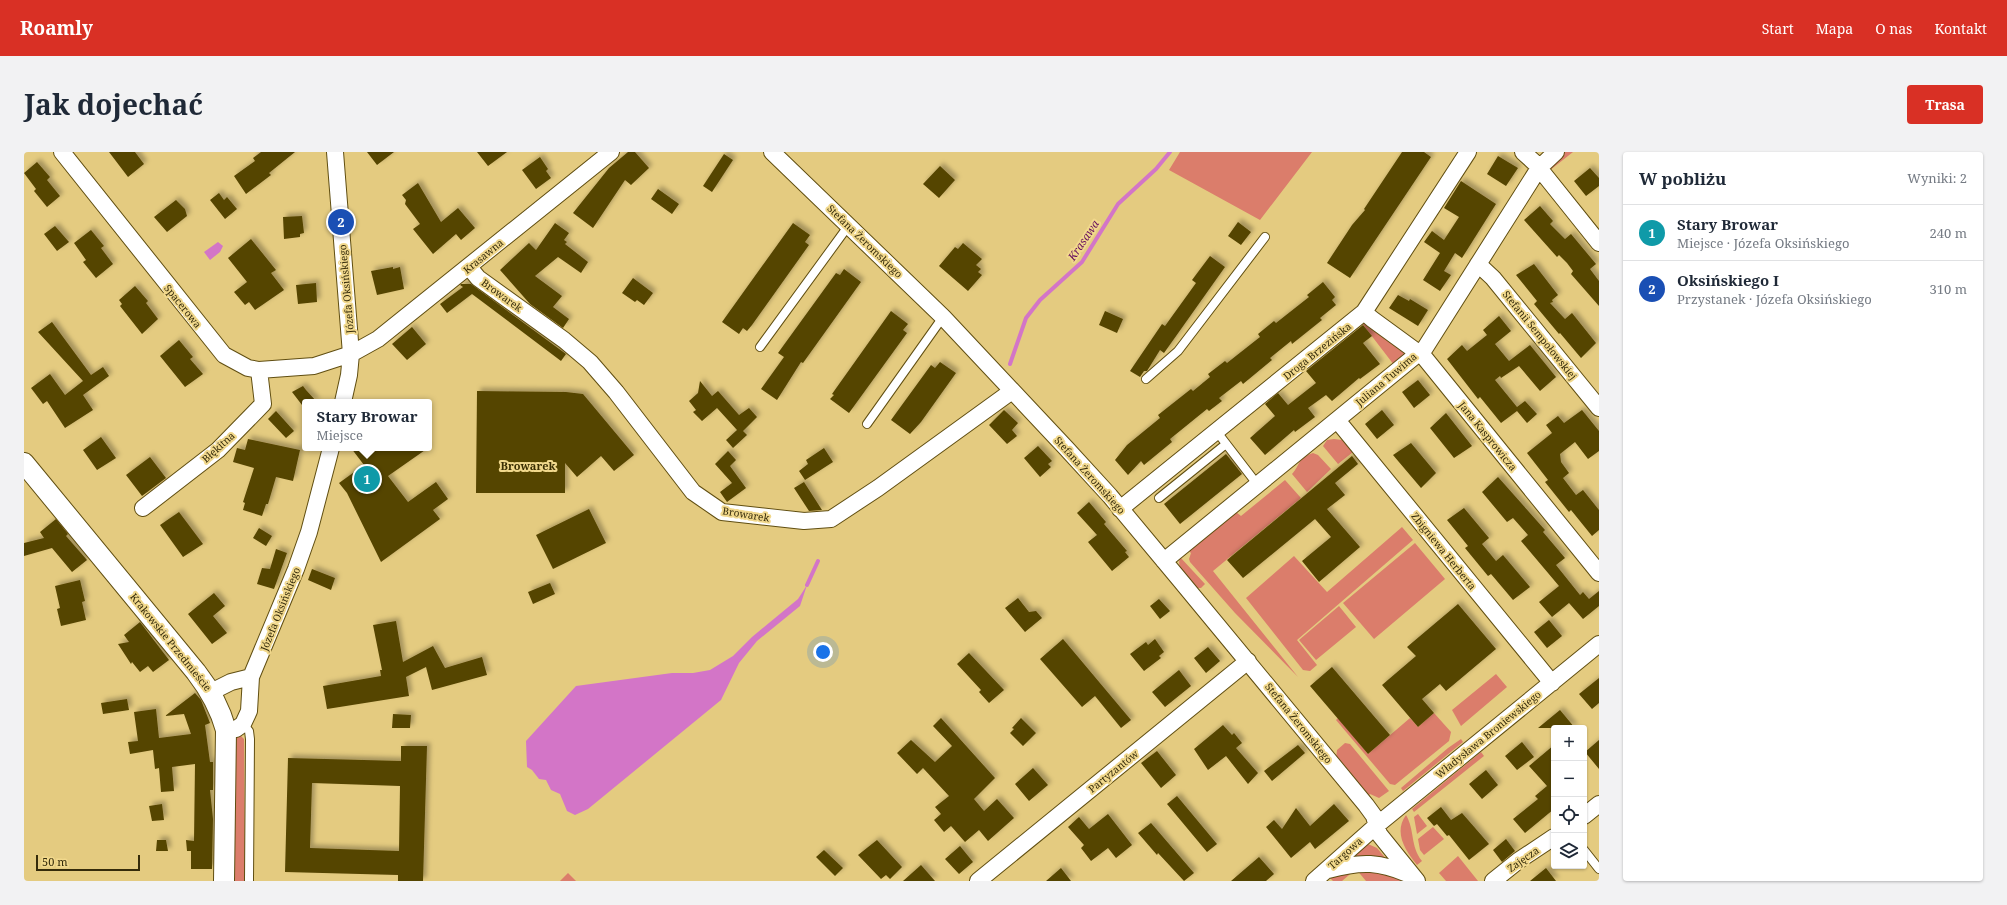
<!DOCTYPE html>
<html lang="pl">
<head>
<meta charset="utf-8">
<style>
  body { margin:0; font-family:"Noto Serif",serif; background:#f2f2f3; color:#1f2937 }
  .controls { position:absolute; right:12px; bottom:12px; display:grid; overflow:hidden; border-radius:4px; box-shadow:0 1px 3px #0004 }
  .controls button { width:36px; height:36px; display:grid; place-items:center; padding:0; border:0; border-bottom:1px solid #e0e1e3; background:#fff; color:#1f2937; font:20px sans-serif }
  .scale { position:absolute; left:12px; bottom:10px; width:104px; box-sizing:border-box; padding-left:4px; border:2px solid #352b0a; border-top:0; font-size:11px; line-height:14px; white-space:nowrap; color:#352b0a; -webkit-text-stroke:3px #f1d88c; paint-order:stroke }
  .you { position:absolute; left:799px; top:500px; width:14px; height:14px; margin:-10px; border:3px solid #fff; border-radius:50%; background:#1a73e8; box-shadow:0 0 0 6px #1a73e833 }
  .badge { display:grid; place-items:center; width:26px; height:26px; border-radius:50%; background:#d93025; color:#fff; font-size:13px; font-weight:700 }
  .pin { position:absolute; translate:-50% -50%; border:2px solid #fff; box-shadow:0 1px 4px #0006 }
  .popup { position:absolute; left:278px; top:247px; width:130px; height:52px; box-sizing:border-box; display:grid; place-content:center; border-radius:4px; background:#fff; filter:drop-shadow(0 1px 3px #0005); font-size:13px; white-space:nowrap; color:#747a83 }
  .popup b { font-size:15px; color:#1f2937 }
  .popup::after { content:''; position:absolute; left:50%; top:100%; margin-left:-8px; border:8px solid transparent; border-top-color:#fff }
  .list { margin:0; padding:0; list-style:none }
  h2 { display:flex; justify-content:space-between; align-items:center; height:52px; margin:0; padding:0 16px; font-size:17px }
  h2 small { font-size:13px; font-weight:400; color:#747a83 }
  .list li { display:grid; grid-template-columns:26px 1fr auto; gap:12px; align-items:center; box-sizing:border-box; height:56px; padding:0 16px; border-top:1px solid #e0e1e3 }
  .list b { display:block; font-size:15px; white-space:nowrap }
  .list p { margin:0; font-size:13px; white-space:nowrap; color:#747a83 }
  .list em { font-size:13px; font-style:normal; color:#747a83 }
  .icon { flex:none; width:22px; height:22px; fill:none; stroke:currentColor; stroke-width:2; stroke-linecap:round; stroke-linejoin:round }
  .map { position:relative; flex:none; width:1575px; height:729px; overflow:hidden; border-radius:4px }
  header { display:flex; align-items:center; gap:24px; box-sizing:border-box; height:56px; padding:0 20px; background:#d93025; color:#fff }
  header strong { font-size:19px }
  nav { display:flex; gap:22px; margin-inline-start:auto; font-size:14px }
  .intro { display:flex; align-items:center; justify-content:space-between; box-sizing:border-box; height:96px; padding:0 24px }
  h1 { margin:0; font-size:28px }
  .button { padding:10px 18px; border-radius:4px; background:#d93025; color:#fff; font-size:14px; font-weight:700 }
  main { display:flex; gap:24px; padding:0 24px }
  aside { flex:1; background:#fff; border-radius:4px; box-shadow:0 1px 3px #0004 }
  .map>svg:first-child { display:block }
  .green { fill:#db7d6b }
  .water { fill:#d375c7 }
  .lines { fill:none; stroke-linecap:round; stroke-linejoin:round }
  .stream { stroke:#d375c7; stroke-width:4 }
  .building { fill:#554402; fill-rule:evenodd; filter:url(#shadow) }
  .service-casing { stroke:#604e11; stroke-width:10 }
  .minor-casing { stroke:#604e11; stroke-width:18 }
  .tertiary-casing { stroke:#604e11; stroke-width:22 }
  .service { stroke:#fff; stroke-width:8 }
  .minor { stroke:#fff; stroke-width:16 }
  .tertiary { stroke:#fff; stroke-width:20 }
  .labels { text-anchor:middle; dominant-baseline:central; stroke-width:4; stroke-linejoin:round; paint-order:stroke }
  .street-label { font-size:10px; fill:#352b0a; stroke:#f1d88c }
  .water-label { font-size:11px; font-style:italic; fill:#640c5d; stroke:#f1d88c }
  .neighbourhood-label { font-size:11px; font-weight:bold; fill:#3a2e03; stroke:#f1d88c }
</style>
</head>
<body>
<header>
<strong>Roamly</strong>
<nav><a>Start</a><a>Mapa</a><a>O nas</a><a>Kontakt</a></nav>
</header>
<div class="intro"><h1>Jak dojechać</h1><a class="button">Trasa</a></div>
<main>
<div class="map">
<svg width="1575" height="729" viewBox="0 0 1575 729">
  <defs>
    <filter id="shadow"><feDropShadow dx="3.5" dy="-3.5" stdDeviation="2" flood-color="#0004"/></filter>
  </defs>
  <rect width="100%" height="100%" fill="#e4cb80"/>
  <path class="green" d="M1156,0h132l-52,68 -91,-50z
    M1540,0h9l-24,19v-5z
    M1337,170h3l40,29v4l-10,10z
    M1310,287l8,1 11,12 -15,12 -15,-18 4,-6z
    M1289,301l5,2 13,14 -24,23 -15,-18c9,-10 5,-16 21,-21z
    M1261,328l16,18 -88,73 85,106 -63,-64 -45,-51 -1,-3 2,-6 -3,-3 48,-38 5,4z
    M1378,375l11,13 -116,100 20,25 -7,6 -7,-1 -57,-72 48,-42 33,36z
    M1391,391l30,36 -71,60 -31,-36z
    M1156,405l25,27 -4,4h-6c-8,-10 -19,-18 -15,-31z
    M1315,454l17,21 -40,33 -17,-20z
    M1472,522l11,13 -46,39 -9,-16z
    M1410,561l17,19 -2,9 -54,44 -5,-1 -54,-64 2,-2 30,36 42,-36 8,9z
    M214,584h3l3,3 1,142h-13l4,-142z
    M1437,587l2,3 -60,49 -2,-3 47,-40z
    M1321,591l5,1 39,47 -10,7 -9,-4 -3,3 -31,-39 1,-8z
    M1457,600l3,4 -70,56 -2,-3z
    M1394,662l9,12 -10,8 -3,-17z
    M1382,663c9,15 4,31 16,46l-5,4c-11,-14 -24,-32 -11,-50z
    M1409,675l11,12 -20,16 -4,-5 -2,-11z
    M1344,692l9,4 11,13h-41z
    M1434,704l20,25h-32l-7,-8z
    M1350,715l17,4 14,10h-39l-10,-12 -14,12h-9l-4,-4 15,-7z
    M544,721l8,8h-16z"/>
  <path class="water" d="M194,90l5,4 -3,6 -10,8 -6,-8z
    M783,433l-7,21 -43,35 -18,22 -18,37 -133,109 -13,6 -8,-4 -7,-17 -9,-4 -5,-10 -7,-1 -7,-9 -5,-3 -1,-26 50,-55 96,-13h21l17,-3 23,-14 19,-19 46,-38z"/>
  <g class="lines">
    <path class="stream" d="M986,212l16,-46 14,-18 42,-38 36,-58 38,-35 14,-17
      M783,433l11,-24"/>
  </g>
  <path class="building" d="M85,0h26l9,12 -16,13z
    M237,0h34l-26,21 2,2 -25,19 -12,-18 21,-15 -2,-3z
    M343,0h27l-17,13z
    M453,0h30l-19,14z
    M604,0h7l14,16 -18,17 -6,-5 -32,48 -20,-15 36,-45z
    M1378,0h22l7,5 -81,121 -23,-15 25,-38 13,-15 -1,-1z
    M700,2l9,6 -21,32 -9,-6z
    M1474,4l20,12 -12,18 -19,-12z
    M516,5l8,12 -2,2 5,7 -15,11 -14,-19z
    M13,10l13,15 -3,3 13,16 -13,11 -13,-16 2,-2 -12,-16z
    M916,14l15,14 -16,18 -16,-14z
    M1566,16l9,10v8l-13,10 -12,-15z
    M1437,29l35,23 -34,54 -7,-5 -11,18 7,4 -11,16 -17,-11 17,-27 -16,-11 8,-11 12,9 15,-23 -15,-9z
    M394,31l23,39 17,-14 17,20 -14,12 -5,-6 -23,20 -20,-25 7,-5 -15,-20 1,-4 -4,-5z
    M634,37l21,15 -7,10 -21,-15z
    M195,41l5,7 3,-3 10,12 -12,10 -15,-19z
    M152,48l9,9 2,7 -20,16 -13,-15z
    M1516,54l13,15 -3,3 15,15 6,-5 25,30 -6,5 9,12v25l-28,-32 2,-3 -6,-8 -8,-8 -2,2 -33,-37z
    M278,64l2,17 -4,1v3l-16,2 -1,-22z
    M1214,70l13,10 -10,13 -13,-9z
    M531,71l14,10 -5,7 3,2 -2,2 23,18 -7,11 -23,-16 -23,19 27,20 -9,11 16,12 -6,9 -33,-24 -30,-34 29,-27 7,7z
    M769,71l17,12 -5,7 4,3 -57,80 -5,6 -4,-3 -4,6 -17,-12z
    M31,74l14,16 -12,9 -13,-17z
    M67,78l13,16 -3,2 12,16 -17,14 -13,-16 3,-2 -12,-17z
    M227,87l25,31 -5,3 13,17 -29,20 -6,-8 -4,3 -11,-13 13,-10 -19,-24z
    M939,91l19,16 -6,6 5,4 -3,3 4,3 -14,16 -29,-25 16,-19 3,2z
    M1186,104l15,11 -61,86 -4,-3 -13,21h-3l-4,6 -10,-6 32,-47 3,2 31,-43 -4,-3z
    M1510,112l24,31 -6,5 1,2 -3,1 15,16 7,-6 24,30 -15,15 -21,-25 -1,1 -25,-30 3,-3 -21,-26z
    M369,115v2l7,-2 4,22 -27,6 -6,-24z
    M820,117l17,13 -53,74 -5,7 -2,-1 -24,38 -16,-11 23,-32 -6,-4 58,-80 4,2z
    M609,126l20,15 -9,12 -7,-5 -2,2 -13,-9z
    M1299,130l12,15 -3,3 4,5 -16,13 2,2 -30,24 -1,-3 -21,17 2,2 -29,24 -2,-3 -22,17 3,3 -13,10 -2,-2 -37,30 2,3 -28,23 -3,-4 -13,14 -13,-15 12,-15 33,-27 -2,-3 33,-26 2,2 17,-14 -2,-3 17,-13 2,2 33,-26 -2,-3 16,-13 2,2 33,-26 -2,-2z
    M292,131l1,19 -19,2 -2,-19z
    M437,132h10l95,70 -5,7 -89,-67 -25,19 -7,-9 23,-17 -3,-2z
    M111,134l13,15 -2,2 12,16 -16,15 -22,-28 2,-2 -3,-4z
    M1374,143l11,6 1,-2 18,11 -10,16 -29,-18z
    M867,159l17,13 -5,6 4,3 -58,80 -19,-14 4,-4 -2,-1z
    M1081,159l18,8 -6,14 -18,-8z
    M1475,164l12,15 -16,13 14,17 21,-16 26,32 -16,14 -21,-25 -18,12 -1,-2 -5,4 22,27 8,-6 12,13 -10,9 -10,-12 -16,12 -21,-26 -2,2 -31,-40 15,-14 5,6 20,-16 -4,-5z
    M28,170l39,53 12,-8 6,9 -26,19 10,15 -28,18 -18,-27 -4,3 -12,-16 19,-14 15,21 18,-14 -45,-49z
    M1339,173l9,11 -9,7 17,21 -20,15 -1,-1 -27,23 -6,-6 -18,13 7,9 -20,15 -1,-2 -29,25 -15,-17 25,-22 -10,-12 13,-11 10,12 28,-22 -10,-12z
    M388,175l14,17 -19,16 -15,-16z
    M155,188l14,17 -3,2 13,15 -18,13 -25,-31z
    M916,210l16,11 -35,49 -11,12 -19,-14 40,-55 4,3z
    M1394,228l12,15 -16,13 -12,-16z
    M676,229l12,15 6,-5 21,24 10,-7 8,9 -14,14 4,4 -14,13 -7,-8 11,-10 -20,-22 -15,13 -9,-9 3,-2 -7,-9 9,-8z
    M279,234l3,4 11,12h-12l-3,3 -10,-13z
    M453,239l89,1 17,2 51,61 -20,16 -13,-15 -24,21 -12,-14v30h-89z
    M980,258l14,13 -6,7 5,6 -10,8 -18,-19z
    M1358,258l12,15 -17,14 -12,-15z
    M1558,258l17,21v20l-11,8 -13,-17 -15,12 1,8 8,11 -6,5 13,17 7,-5 16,20v20l-7,6 -21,-26 -2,2 -24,-30 3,-2 -21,-27 25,-20 -6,-8 12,-9 6,7z
    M252,259l18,20 -8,7 -18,-19z
    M1422,261l26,33 -18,12 -24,-30z
    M77,285l15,21 -19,12 -14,-20z
    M224,287l52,11 -7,31 -17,-4 -8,27h-2l-4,12 -19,-6 2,-7 -2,-1 11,-34 -21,-6 4,-14 8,2z
    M1387,291l25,30 -15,15 -28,-33z
    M1014,294l14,15 -4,3 3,3 -11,10 -16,-19z
    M327,296h77l-40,28 20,26 28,-20 12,17 -15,11 7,9 -59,43 -34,-69 -8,-10 25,-18z
    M800,296l9,14 -28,18 -6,-9 9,-7 -2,-4z
    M704,299l8,9 -6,6 16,22 -19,14 -7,-10 12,-9 -17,-19z
    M1202,302l16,20 -62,50 -16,-20z
    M1328,304l6,8 -23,19 10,12 -18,14 33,38 -41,35 -17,-21 29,-24 -16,-18 -72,59 -16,-18z
    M126,305l16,21 -24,18 -16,-21z
    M1474,325l47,53 -2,2 22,26 -9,7 24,30 3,-3 6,7 10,-8v15l-16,13 -14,-16 -17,14 -13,-15 20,-16 -38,-45 7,-6 -15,-17 -6,4 -25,-30z
    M780,330l18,28 -13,1 -15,-23z
    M1065,350l17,20 -2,2 23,27 -2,1 4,5 -17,14 -24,-29 9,-7 -20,-22z
    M1440,356l25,30 -7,6 14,17 7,-6 27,32 -17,13 -22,-26 -3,2 -23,-28 3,-2 -21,-26z
    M565,357l17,34 -53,26 -17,-34z
    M155,360l24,32 -20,13 -23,-32z
    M32,367l12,15 -2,2 21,24 -15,12 -20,-24 -28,8v-13l20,-5 -4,-6z
    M235,376l13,8 -6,10 -13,-8z
    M252,397l11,4 -13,36 -17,-5 5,-16 8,1z
    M288,417l23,9 -4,12 -23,-10z
    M56,428l5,21 -3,1 4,18 -25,6 -4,-17 3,-1 -5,-22z
    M526,431l5,11 -22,10 -5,-12z
    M190,441l11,13 -12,10 14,17 -15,11 -24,-30z
    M994,446l11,14 7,-1 6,7 -17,14 -20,-24z
    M1135,447l11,12 -10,8 -10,-13z
    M1434,452l38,45 -50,42 -6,-7 -18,15 12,14 -16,14 -36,-42 34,-29 -9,-9z
    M1525,468l13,16 -15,12 -13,-16z
    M372,469l7,41 30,-16 12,22 37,-11 5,18 -55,15 -6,-23 -20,10 3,19 -82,13 -4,-23 58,-10 -1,-6h2l-9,-45z
    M116,470l29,38 -16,12 -5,-6 -8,6 -8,-10 -1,2 -13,-20 11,-2 -5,-7z
    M1039,487l68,81 -10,8 -26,-32 -13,11 -42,-48z
    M1131,487l9,13 -5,4 2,2 -17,13 -14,-17 16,-12 2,3z
    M1184,495l12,14 -14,12 -12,-15z
    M945,501l35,37 -15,13 -10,-11 2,-2 -24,-26z
    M1308,515l58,68 -22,19 -58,-68z
    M1155,518l12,16 -26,21 -13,-15z
    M1575,526v25l-7,6 -13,-15z
    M171,541l6,7 9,23 -5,2 5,37h3v28h-3l3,29 -1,50h-21v-18h-4l-1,-11 8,1 1,-77 -23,3 2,24 -13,1 -2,-24 -4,1 -2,-19 -23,4 -2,-12 10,-1 -4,-29 22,-3 3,29 32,-4 -7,-20 -19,2z
    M103,547l2,11 -26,4 -2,-11z
    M1536,558l15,18h-37z
    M369,562l18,1 -1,13h-18z
    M917,566l54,60 -21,21 10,12 13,-12 17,19 -26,23 -9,-11 -14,12 -14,-16 -7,6 -10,-12 7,-6 -6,-7 14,-11 -26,-28 -6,6 -20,-21 14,-13 24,22 17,-16 -19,-20z
    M997,566l15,15 -13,13 -13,-13 4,-4 -2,-1z
    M1199,573l9,10 2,-2 8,10 -6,5 22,25 -10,11 -22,-28 -18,14 -14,-21z
    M1575,588v29l-14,-17z
    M1498,590l12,15 -17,13 -12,-14z
    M1274,593l7,8 -33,28 -8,-10z
    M1530,593v64l-29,24 -12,-14 25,-20 -3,-3 12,-10 -18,-20z
    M377,594h26l-4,135h-25v-6l-113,-3 3,-114 113,3zM288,631l88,3 -1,65 -89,-3z
    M1133,599l19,24 -15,13 -20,-25z
    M1009,616l15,17 -19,16 -14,-17z
    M1462,618l12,15 -16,14 -13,-15z
    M1153,644l40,48 -10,8 -40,-48z
    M138,652l2,16 -12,1 -3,-15z
    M1310,652l15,17 -34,28 -5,-7 -19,16 -25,-31 8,-7 8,9 14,-21 14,18z
    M1417,655l10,13 11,-7 27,31 -20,16 -20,-25 -2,1 -10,-12 -3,2 -7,-8z
    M1084,662l24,31 -16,13 -8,-10 -17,13 -10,-13 3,-3 -16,-18 11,-10 10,12z
    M1127,671l43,50 -10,8 -26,-28 -1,2 -19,-22z
    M1482,687l9,12 -13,11 -9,-12z
    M133,688h9l2,11h-12z
    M853,688l25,27 -12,12 -4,-4 -5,4 -23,-24z
    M936,694l13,16 -14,12 -14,-15z
    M800,698l19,18 -8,8 -19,-19z
    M1235,705l15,17 -8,7h-35z
    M897,713l14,16h-32z
    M1037,716l10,13h-25z
    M1522,716l10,13h-26z"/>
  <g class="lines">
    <g class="service-casing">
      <path id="service" d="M736,195l89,-122
        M1122,227l32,-28 87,-114
        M843,272l76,-107
        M1193,280l40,52
        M1135,346l67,-54
        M219,572l6,7 1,8 -1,142
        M1560,698l15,19"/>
    </g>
    <g class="minor-casing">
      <path id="minor" d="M38,0l162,203 24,13 11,2 55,-4 37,-12 27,-15 233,-187
        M311,0l16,202 -2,21 -6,27
        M748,0l171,165 123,131 44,48 70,84 186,225 8,11 5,18 38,47
        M1499,0l12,11 64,80
        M1454,112l15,14 106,130
        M445,115l9,11 86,62 26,22 26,30 77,100 29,20 82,9 27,-2 47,-31 134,-97
        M1340,160l8,7 52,38 175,216
        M1313,268l215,263
        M119,356l75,-58 45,-46 -4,-34
        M1096,357l244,-197 104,-160
        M1140,409l261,-213 114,-180 17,-16
        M187,540l20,-10 20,-5
        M202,578l10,-1 7,-5 6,-13 2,-34 45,-108 13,-37 22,-84
        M1560,664l15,-12
        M1304,718c33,-9 52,-9 84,6
        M954,729l270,-220
        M1290,729l63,-56 222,-181
        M1469,729l25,-20 36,-24"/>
    </g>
    <g class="tertiary-casing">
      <path id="tertiary" d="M0,311l172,209c14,18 24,36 30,58l-2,151"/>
    </g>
    <use href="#service" class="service"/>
    <use href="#minor" class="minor"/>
    <use href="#tertiary" class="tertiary"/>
  </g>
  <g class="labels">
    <g class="street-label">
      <text transform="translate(841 89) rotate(44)">Stefana Żeromskiego</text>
      <text transform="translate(459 104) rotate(-39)">Krasawna</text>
      <text transform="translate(322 137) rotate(-95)">Józefa Oksińskiego</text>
      <text transform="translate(478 143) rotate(36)">Browarek</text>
      <text transform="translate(159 154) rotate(51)">Spacerowa</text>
      <text transform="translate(1516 183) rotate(51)">Stefanii Sempołowskiej</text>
      <text transform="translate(1293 199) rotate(-39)">Droga Brzezińska</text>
      <text transform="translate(1362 227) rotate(-40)">Juliana Tuwima</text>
      <text transform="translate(1464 284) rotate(51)">Jana Kasprowicza</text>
      <text transform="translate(194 295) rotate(-42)">Błękitna</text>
      <text transform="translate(1066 323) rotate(48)">Stefana Żeromskiego</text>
      <text transform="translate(722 362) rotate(9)">Browarek</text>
      <text transform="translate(1420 399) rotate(51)">Zbigniewa Herberta</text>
      <text transform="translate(256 457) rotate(-68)">Józefa Oksińskiego</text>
      <text transform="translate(147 490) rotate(51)">Krakowskie Przedmieście</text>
      <text transform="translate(1275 571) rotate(51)">Stefana Żeromskiego</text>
      <text transform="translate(1464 582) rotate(-39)">Władysława Broniewskiego</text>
      <text transform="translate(1089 619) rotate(-39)">Partyzantów</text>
      <text transform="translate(1321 701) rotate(-42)">Targowa</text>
      <text transform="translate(1499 707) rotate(-35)">Zajęcza</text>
    </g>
    <g class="water-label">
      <text transform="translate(1059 88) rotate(-56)">Krasawa</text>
    </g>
    <g class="neighbourhood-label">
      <text x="504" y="313">Browarek</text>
    </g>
  </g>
</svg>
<div class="controls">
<button>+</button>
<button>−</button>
<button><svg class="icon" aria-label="locate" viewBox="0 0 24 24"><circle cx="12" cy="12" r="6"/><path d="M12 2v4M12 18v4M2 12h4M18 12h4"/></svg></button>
<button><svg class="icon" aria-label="layers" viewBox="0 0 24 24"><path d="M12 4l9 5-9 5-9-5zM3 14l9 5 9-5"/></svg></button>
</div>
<div class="scale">50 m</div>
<div class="you"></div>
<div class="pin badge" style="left:343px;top:327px;background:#0f9aa8">1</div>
<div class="popup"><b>Stary Browar</b>Miejsce</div>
<div class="pin badge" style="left:317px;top:70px;background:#1a4fb4">2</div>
</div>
<aside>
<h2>W pobliżu<small>Wyniki: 2</small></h2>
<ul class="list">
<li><span class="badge" style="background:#0f9aa8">1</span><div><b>Stary Browar</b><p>Miejsce · Józefa Oksińskiego</p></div><em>240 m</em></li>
<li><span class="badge" style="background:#1a4fb4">2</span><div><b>Oksińskiego I</b><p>Przystanek · Józefa Oksińskiego</p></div><em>310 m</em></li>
</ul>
</aside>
</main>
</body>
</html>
